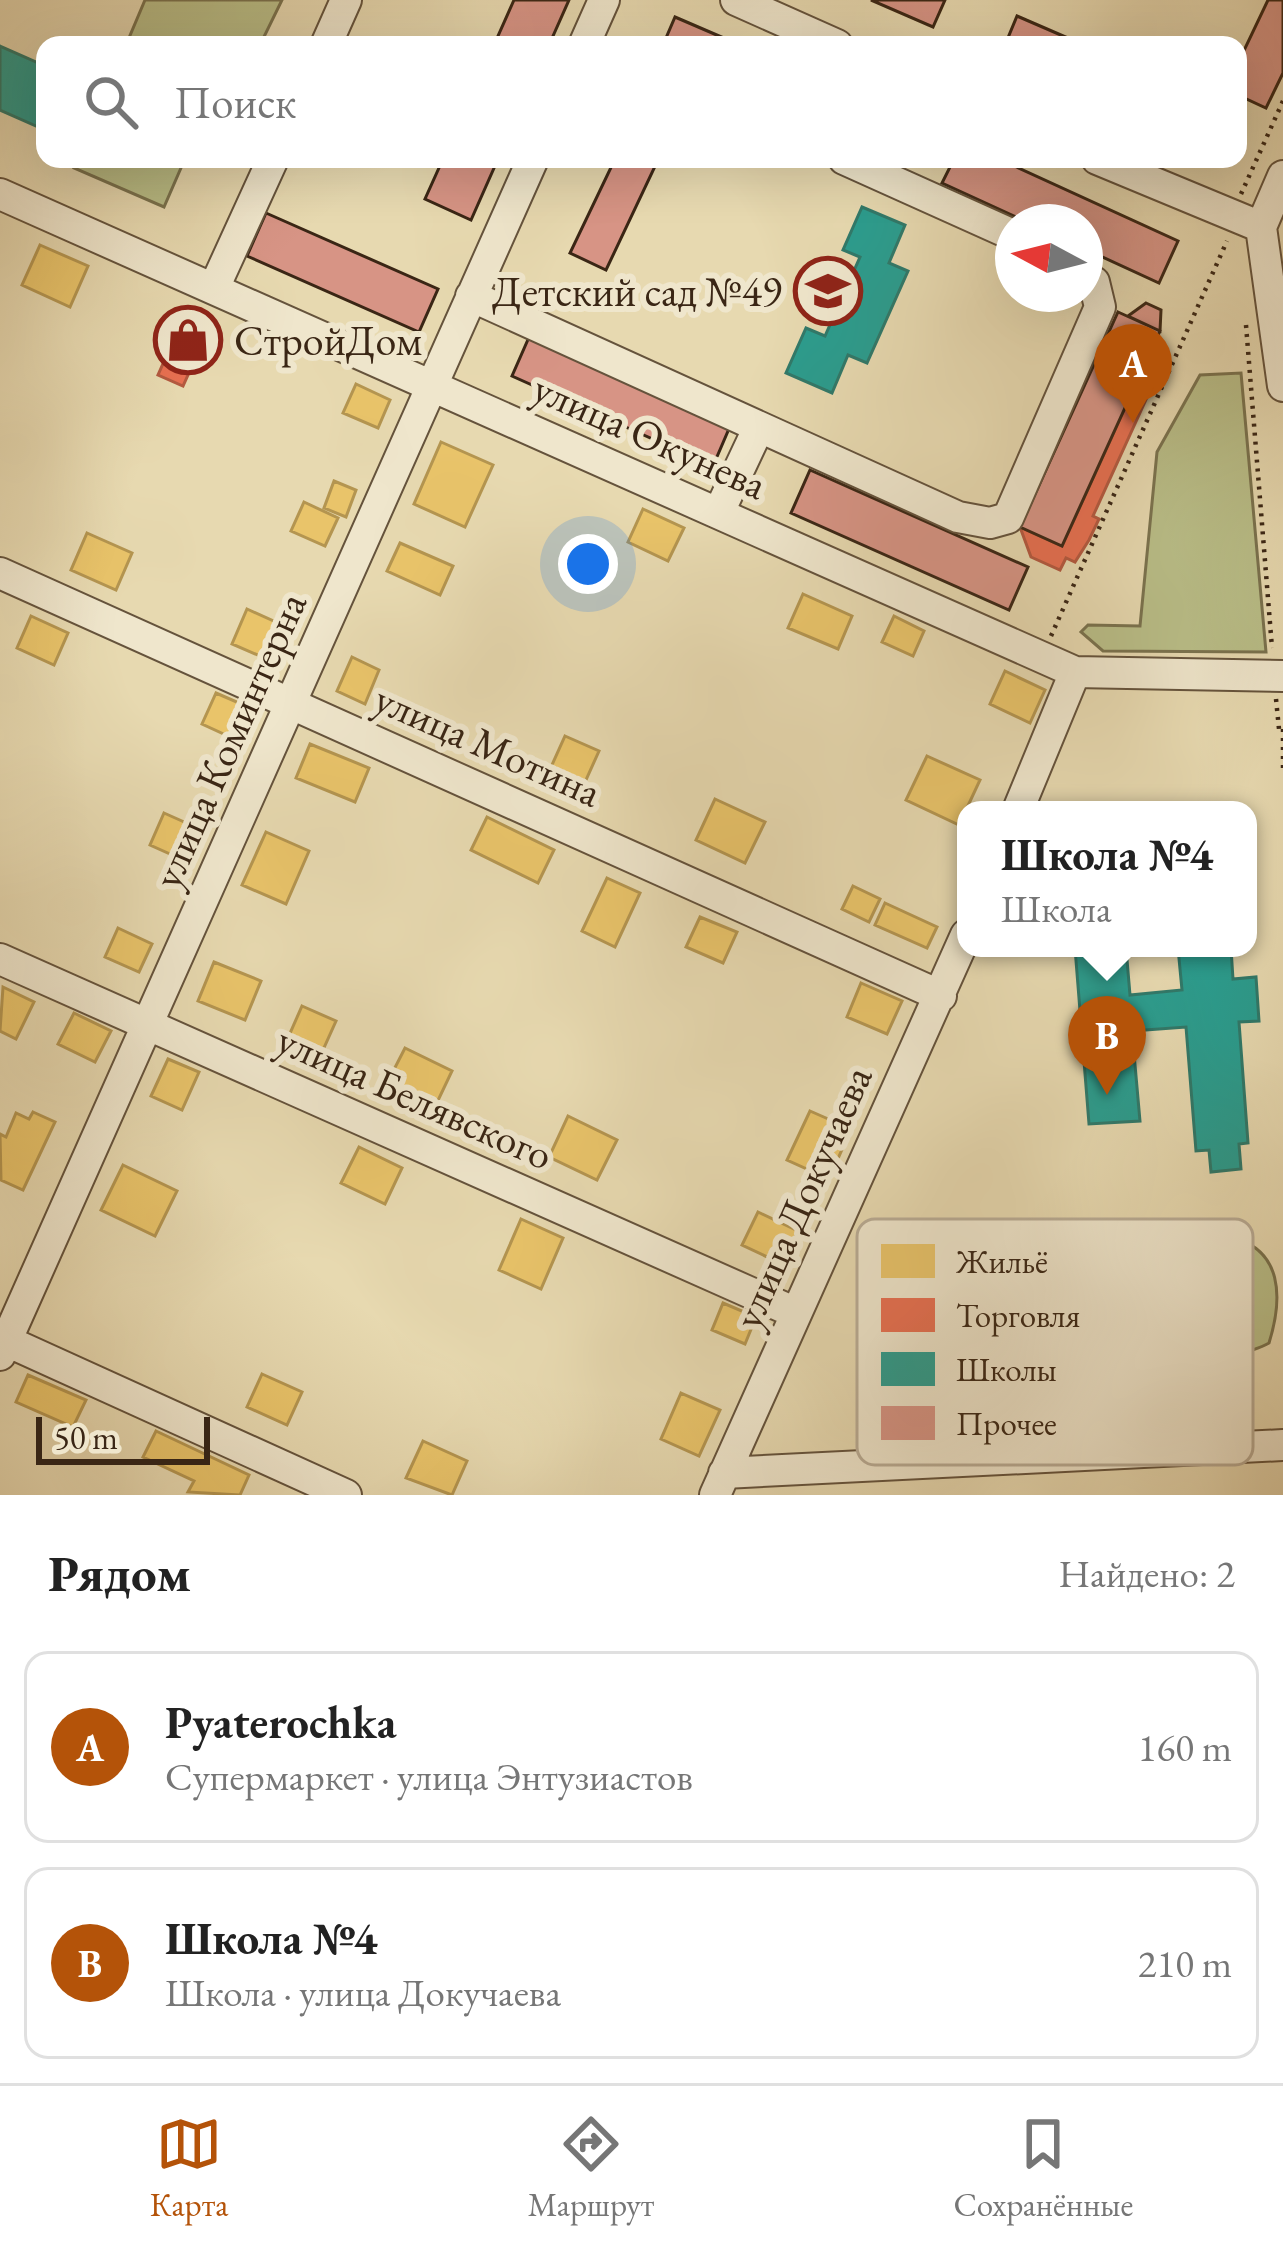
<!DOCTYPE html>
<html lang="ru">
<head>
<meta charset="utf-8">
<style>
  body { margin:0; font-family:"EB Garamond",serif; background:#f6f6f6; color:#222 }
  .compass { position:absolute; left:995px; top:204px; width:108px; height:108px; border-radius:50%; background:#fff; box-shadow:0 12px 48px #0002; rotate:277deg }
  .scale { position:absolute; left:36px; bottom:30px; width:174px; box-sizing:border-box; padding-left:12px; border:6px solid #3a2615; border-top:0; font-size:33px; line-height:42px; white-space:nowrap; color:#3a2615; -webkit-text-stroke:9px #efe6cc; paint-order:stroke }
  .you { position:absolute; left:588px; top:564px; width:42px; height:42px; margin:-30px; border:9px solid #fff; border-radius:50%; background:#1a73e8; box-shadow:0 0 0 18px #1a73e833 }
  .badge { display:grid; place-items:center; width:78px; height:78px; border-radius:50%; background:#b45309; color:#fff; font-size:39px; font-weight:700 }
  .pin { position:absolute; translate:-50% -99px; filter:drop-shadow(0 3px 6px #0008) }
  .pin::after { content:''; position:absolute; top:63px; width:42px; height:36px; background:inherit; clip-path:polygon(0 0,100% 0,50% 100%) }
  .popup { position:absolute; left:957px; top:801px; width:300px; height:156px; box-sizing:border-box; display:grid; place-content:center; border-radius:24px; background:#fff; filter:drop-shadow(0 3px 9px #0005); font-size:39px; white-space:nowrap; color:#767676 }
  .popup b { font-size:45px; color:#222 }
  .popup::after { content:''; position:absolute; left:50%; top:100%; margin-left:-24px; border:24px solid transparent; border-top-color:#fff }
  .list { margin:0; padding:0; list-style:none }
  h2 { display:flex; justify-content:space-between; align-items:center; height:156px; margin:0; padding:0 48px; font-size:51px }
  h2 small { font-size:39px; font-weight:400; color:#767676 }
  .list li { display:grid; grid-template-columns:78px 1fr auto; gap:36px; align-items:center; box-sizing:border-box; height:192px; margin:0 24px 24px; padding:0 24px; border:3px solid #e0e0e0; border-radius:24px }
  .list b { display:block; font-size:45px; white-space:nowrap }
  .list p { margin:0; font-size:39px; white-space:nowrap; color:#767676 }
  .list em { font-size:39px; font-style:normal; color:#767676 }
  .icon { flex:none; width:66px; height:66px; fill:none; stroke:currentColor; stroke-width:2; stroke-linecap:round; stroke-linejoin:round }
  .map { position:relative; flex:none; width:1283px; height:1495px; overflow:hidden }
  .search { position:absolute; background:#fff; box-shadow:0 12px 48px #0002; left:36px; right:36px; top:36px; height:132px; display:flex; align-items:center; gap:30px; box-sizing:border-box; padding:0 42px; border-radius:24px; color:#767676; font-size:45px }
  .sheet { height:588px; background:#fff }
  nav { display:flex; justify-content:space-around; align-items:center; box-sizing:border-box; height:168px; border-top:3px solid #e0e0e0; background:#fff; font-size:33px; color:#767676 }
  nav a { display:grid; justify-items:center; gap:6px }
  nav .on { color:#b45309 }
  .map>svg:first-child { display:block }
  .green { fill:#b9be88; stroke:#7a724e; stroke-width:3 }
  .homes { fill:#e9c46a; stroke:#b49550; stroke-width:3 }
  .shops { fill:#e76f51; stroke:#b3593f; stroke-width:3 }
  .schools { fill:#2a9d8f; stroke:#2f796a; stroke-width:3 }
  .building { fill:#d79485; stroke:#3a2615; stroke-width:3 }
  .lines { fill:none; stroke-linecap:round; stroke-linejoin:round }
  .minor-casing { stroke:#65533c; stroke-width:34 }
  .path { stroke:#3a2615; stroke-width:4.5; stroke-dasharray:3 6; stroke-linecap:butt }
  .minor { stroke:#efe6cc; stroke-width:30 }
  .labels { text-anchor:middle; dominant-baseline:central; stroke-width:12; stroke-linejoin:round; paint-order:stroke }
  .poi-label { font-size:42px; fill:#3a2615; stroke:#efe6cc; text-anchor:end }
  .street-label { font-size:42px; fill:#3a2615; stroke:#efe6cc }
  .key { fill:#efe6cc; stroke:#b9ac95; stroke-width:3 }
  .key-label { font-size:33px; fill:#3a2615 }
</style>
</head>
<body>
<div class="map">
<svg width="1283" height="1495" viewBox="0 0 1283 1495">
  <rect width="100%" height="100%" fill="#e7d9b0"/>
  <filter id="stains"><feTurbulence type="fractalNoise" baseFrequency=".00167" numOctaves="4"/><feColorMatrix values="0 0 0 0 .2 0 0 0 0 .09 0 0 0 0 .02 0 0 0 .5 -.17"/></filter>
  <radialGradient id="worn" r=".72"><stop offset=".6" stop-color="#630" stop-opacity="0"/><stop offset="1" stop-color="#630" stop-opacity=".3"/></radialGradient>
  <path class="green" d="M145,0h137l-22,45h-134z
    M78,159h113l-7,2 -20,46 -90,-39z
    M1241,373l25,279 -163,-1 -22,-19 7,-7 52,1 17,-174 43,-77z
    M1230,1237c53,12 53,61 39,106 -33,19 -164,37 -197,18 -48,-27 -41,-97 11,-114 32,-11 109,-8 147,-10z"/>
  <path class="homes" d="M40,245l48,21 -18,41 -48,-22z
    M356,384l34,16 -12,28 -35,-15z
    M441,442l52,23 -28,62 -51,-23z
    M334,481l22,9 -10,27 -22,-9z
    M304,502l34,16 -13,28 -34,-15z
    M643,509l41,19 -16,33 -40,-19z
    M87,533l45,20 -16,37 -45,-20z
    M400,543l53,23 -13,29 -53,-24z
    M803,594l49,22 -14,33 -50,-21z
    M247,609l42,19 -15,34 -42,-18z
    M31,616l37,17 -14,32 -37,-17z
    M894,616l30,15 -11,25 -31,-14z
    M352,657l27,13 -14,34 -28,-13z
    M1005,671l40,19 -15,33 -40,-19z
    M216,693l37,16 -14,32 -37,-17z
    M565,736l34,15 -18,40 -34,-15z
    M310,744l59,24 -14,34 -59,-24z
    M927,756l53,24 -21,45 -53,-25z
    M715,799l50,23 -20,41 -49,-23z
    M164,813l38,17 -14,32 -38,-17z
    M487,817l67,33 -16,33 -67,-33z
    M266,832l43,19 -23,53 -44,-19z
    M607,878l33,15 -25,54 -33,-16z
    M853,886l27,13 -11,23 -27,-13z
    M885,903l52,24 -10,21 -52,-23z
    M700,917l37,15 -14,31 -37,-16z
    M118,928l34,16 -13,28 -34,-15z
    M214,962l47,19 -16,39 -47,-19z
    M861,983l41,18 -15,33 -40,-17z
    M3,987l31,15 -18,37 -16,-8z
    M302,1006l34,15 -18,40 -34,-14z
    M74,1013l37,18 -16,31 -37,-18z
    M405,1048l47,23 -19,40 -48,-24z
    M168,1059l31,13 -17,38 -31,-14z
    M810,1111l41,18 -22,50 -42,-19z
    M33,1112l22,10 -32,68 -22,-10 -1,-46 6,3 10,-24 13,6z
    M568,1116l49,24 -20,40 -48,-23z
    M359,1147l43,21 -17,36 -44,-21z
    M123,1165l54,26 -22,45 -54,-26z
    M758,1212l40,19 -16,33 -40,-19z
    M521,1219l42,19 -22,51 -42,-19z
    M723,1303l33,14 -11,27 -33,-14z
    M262,1374l40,18 -15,33 -40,-18z
    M28,1375l58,25 -13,27 -57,-25z
    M681,1393l39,17 -21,46 -38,-17z
    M156,1431l93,44 -9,20 -52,-3 6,-11 -51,-24z
    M423,1441l44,20 -15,34 -46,-17z"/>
  <path class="shops" d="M186,312l25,12 -28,62 -25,-11z
    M1145,364l14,7 -66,145 6,3 -10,21 -14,22 -9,-4 -6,12 -29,-13 -11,-30 42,19z"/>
  <path class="schools" d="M0,46l45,20v64l-45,-20z
    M862,207l43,18 -16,38 19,8 -41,92 -19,-8 -16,38 -46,-20 20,-45 19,8 35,-79 -17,-7z
    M1075,948h51l4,47 52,-5 -4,-42h53l2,31 23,-2 3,44 -20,1 9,121 -9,1 2,25 -30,3 -2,-22 -13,1 -10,-124 -54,4 8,90 -51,3z"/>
  <path class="building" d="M514,0h55l-20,45h-55z
    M871,0h74l-12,27z
    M1268,0h15v73l-17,35 -28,-13v-32z
    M1017,16l67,29h-79z
    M675,17l65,28h-77z
    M443,159h55l-27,61 -46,-21z
    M615,159l43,1 -52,110 -36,-17z
    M954,159h45l179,82 -19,42 -74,-34v-27h-58l-85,-39z
    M266,213l172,76 -19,43 -172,-76z
    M1146,303l15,7 -1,21 -32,-15z
    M1118,312l42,19 -98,215 -42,-19z
    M530,335l201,89 -18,42 -201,-90z
    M810,470l218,97 -19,43 -218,-97z"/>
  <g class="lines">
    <g class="minor-casing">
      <path id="minor" d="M736,0l101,45
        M326,45l20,-45
        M584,45l20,-45
        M844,159l169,76
        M1097,159l164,68
        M1283,176l-22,51 22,159
        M0,194l1075,478 208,4
        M214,288l59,-129
        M471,296l487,221 32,6 18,-5 92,-211 -6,-25 -9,-5
        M719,512l40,-85
        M0,573l941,423
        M1018,810l57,-138
        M0,959l796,354
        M0,1338l346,157
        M0,1355l533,-1196
        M724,1473l559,-28
        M715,1495l251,-560"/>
    </g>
    <path class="path" d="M1241,194l42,-93
      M1246,325l26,323
      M1051,636l176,-395
      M1276,699l3,30
      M1283,729v41"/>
    <use href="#minor" class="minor"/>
  </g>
  <defs>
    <g id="school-ring" transform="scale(3.45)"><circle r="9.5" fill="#efe6cc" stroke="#8f2418" stroke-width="1.5"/><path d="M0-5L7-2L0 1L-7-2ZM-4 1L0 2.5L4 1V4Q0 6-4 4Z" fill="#8f2418"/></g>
    <g id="shop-ring" transform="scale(3.45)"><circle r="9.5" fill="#efe6cc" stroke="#8f2418" stroke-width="1.5"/><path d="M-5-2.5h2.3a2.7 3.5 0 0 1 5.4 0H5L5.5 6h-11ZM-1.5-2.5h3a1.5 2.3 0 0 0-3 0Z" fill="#8f2418"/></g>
  </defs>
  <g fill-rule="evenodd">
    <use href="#school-ring" x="828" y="291"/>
    <use href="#shop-ring" x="188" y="340"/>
  </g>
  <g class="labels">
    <g class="poi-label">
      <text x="782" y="291">Детский сад №49</text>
      <text x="234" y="340" text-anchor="start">СтройДом</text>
    </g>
    <g class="street-label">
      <text transform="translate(650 436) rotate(24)">улица Окунева</text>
      <text transform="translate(229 740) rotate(-66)">улица Коминтерна</text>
      <text transform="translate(488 745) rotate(24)">улица Мотина</text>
      <text transform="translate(415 1097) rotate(24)">улица Белявского</text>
      <text transform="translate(802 1197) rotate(-66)">улица Докучаева</text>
    </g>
  </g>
  <rect x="857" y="1219" width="396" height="246" rx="18" class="key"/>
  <rect x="881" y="1244" width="54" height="34" fill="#e9c46a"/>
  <rect x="881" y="1298" width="54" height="34" fill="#e76f51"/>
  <rect x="881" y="1352" width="54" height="34" fill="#2a9d8f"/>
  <rect x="881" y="1406" width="54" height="34" fill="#d79485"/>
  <g class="key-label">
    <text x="956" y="1273">Жильё</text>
    <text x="956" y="1327">Торговля</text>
    <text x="956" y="1381">Школы</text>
    <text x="956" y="1435">Прочее</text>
  </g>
  <rect width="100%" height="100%" filter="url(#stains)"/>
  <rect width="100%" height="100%" fill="url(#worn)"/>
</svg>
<svg class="compass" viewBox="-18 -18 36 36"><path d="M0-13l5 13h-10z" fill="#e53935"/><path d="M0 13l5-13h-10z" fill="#767676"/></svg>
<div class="scale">50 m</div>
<div class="you"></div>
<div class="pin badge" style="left:1133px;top:423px">A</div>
<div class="pin badge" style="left:1107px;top:1095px">B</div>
<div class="popup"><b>Школа №4</b>Школа</div>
<div class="search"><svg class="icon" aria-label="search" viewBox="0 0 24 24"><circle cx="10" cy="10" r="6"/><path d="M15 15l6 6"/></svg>Поиск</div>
</div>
<section class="sheet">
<h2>Рядом<small>Найдено: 2</small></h2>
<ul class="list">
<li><span class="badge">A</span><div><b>Pyaterochka</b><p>Супермаркет · улица Энтузиастов</p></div><em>160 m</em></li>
<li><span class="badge">B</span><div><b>Школа №4</b><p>Школа · улица Докучаева</p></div><em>210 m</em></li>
</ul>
</section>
<nav>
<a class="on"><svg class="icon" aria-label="map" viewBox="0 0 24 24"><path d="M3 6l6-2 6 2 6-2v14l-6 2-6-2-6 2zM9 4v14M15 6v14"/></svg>Карта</a>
<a><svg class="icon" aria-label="directions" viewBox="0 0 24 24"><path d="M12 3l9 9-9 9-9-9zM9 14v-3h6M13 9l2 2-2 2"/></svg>Маршрут</a>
<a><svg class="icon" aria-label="saved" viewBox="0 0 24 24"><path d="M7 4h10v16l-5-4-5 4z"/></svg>Сохранённые</a>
</nav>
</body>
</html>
